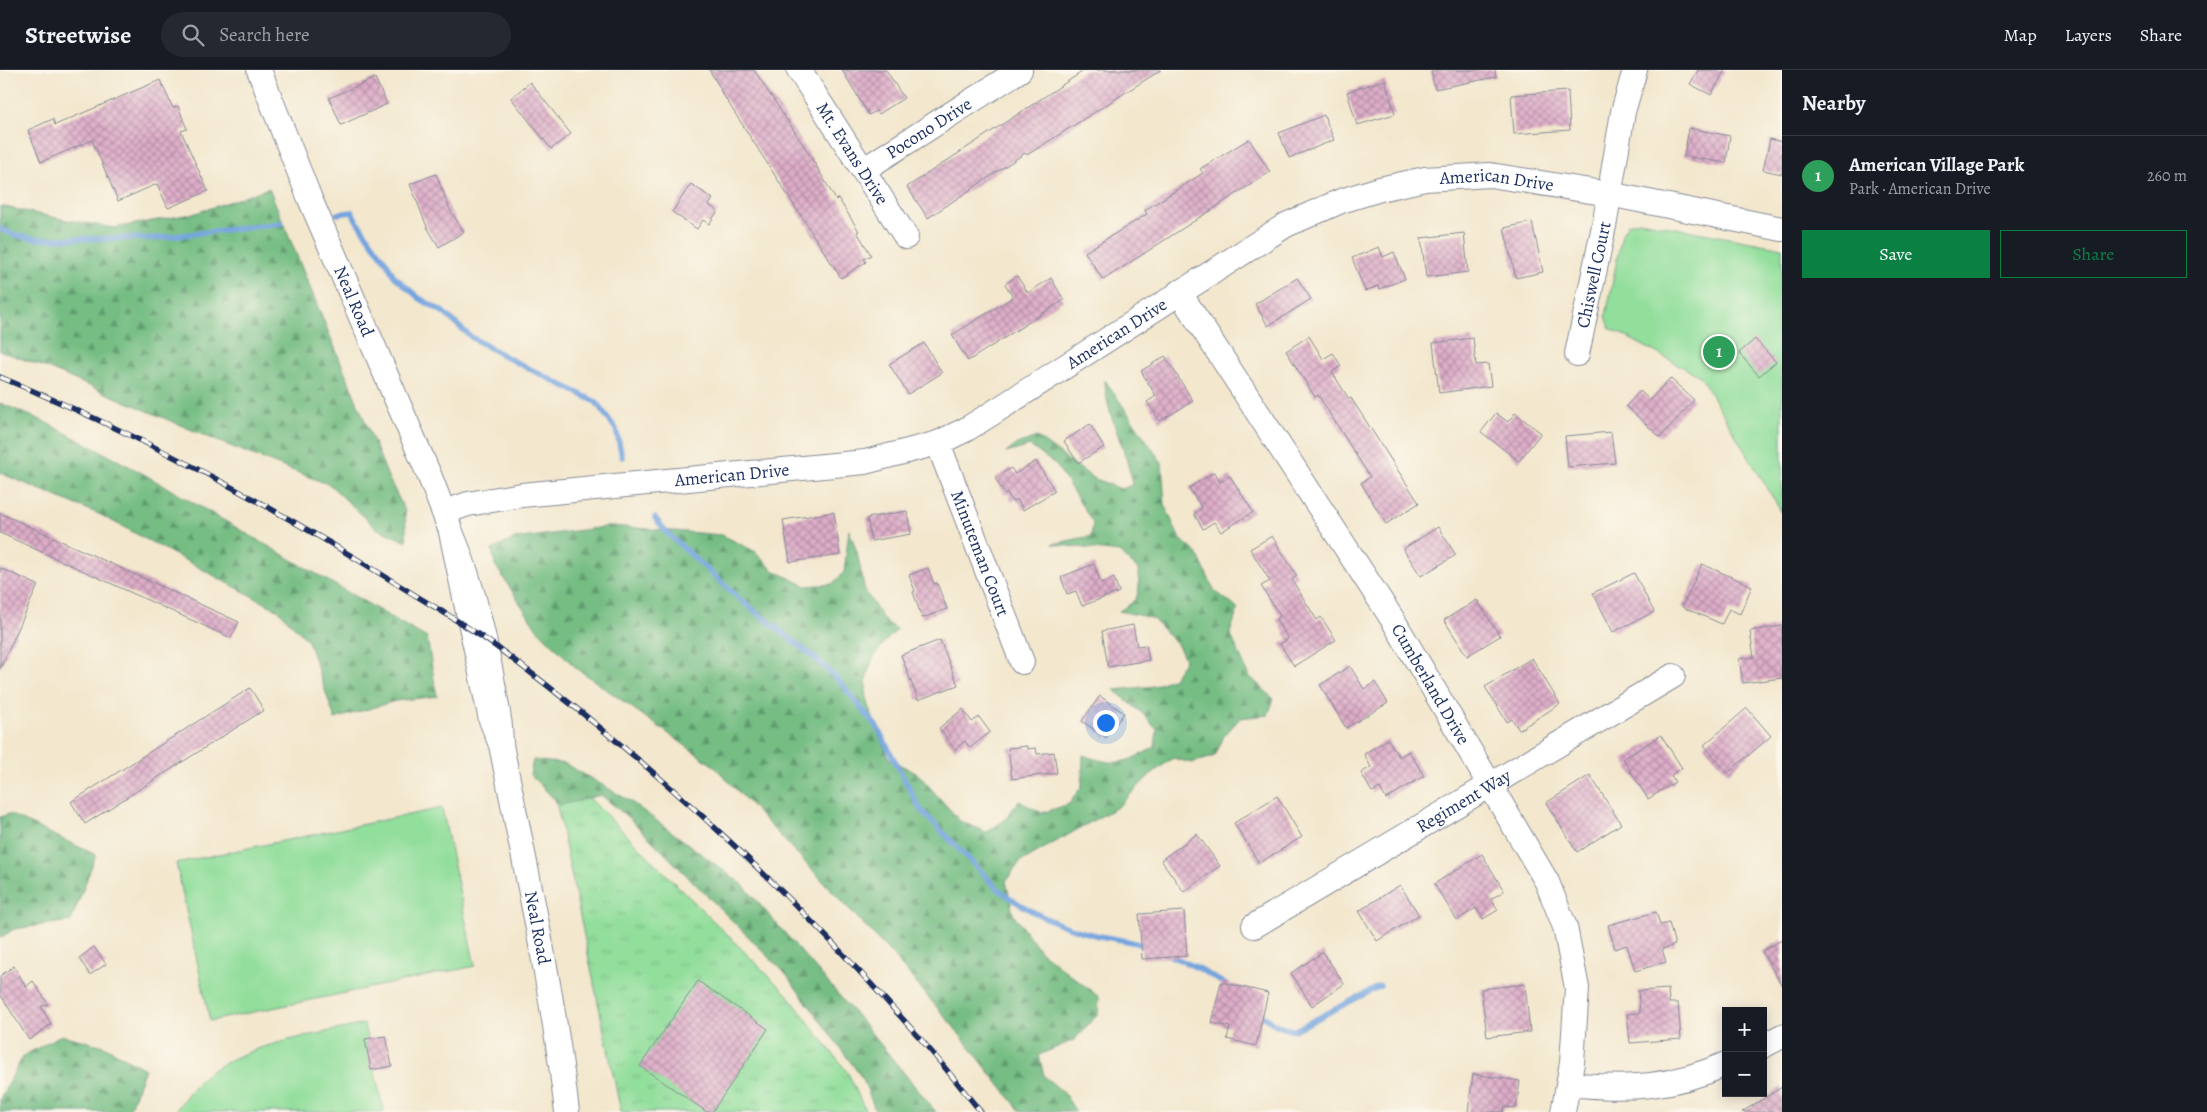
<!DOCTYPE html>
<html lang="en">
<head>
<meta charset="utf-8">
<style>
  body { margin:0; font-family:Alegreya,serif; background:#242831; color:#f1f3f6 }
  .controls { position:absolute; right:15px; bottom:15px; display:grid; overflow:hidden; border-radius:0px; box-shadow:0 2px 12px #0003 }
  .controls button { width:45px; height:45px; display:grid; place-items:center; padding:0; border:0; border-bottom:1px solid #363941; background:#171b24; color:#f1f3f6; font:25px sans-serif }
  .you { position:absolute; left:1105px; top:652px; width:18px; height:18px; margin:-12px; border:4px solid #fff; border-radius:50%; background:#1a73e8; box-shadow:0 0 0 8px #1a73e833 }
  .badge { display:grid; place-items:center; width:32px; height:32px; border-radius:50%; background:#0b8043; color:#fff; font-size:16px; font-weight:700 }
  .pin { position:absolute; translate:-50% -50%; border:2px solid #fff; box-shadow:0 1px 5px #0006 }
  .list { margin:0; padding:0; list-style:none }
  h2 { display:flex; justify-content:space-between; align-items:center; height:65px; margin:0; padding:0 20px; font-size:21px }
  h2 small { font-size:16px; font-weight:400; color:#9ea1a6 }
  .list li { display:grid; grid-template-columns:32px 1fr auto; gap:15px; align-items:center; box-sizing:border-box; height:80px; padding:0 20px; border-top:1px solid #363941 }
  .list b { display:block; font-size:19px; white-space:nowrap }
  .list p { margin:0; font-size:16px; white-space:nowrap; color:#9ea1a6 }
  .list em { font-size:16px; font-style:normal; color:#9ea1a6 }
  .actions { display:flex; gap:10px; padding:15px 20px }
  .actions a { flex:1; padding:11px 0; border:1px solid #0b8043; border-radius:0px; text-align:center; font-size:18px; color:#0b8043 }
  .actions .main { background:#0b8043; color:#fff }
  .icon { flex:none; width:28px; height:28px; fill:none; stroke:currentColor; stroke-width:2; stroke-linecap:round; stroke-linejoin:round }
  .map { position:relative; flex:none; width:1782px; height:1042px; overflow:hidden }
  header { display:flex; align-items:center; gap:30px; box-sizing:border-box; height:70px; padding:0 25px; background:#171b24; border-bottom:1px solid #363941 }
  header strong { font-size:24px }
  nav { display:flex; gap:28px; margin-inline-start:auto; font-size:18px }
  .search { width:350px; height:45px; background:#242831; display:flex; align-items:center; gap:12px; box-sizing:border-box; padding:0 18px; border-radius:28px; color:#9ea1a6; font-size:19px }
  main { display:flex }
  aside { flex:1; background:#171b24 }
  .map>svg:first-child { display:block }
  .grass { fill:url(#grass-tufts); stroke:#56867c }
  .forest { fill:url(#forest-firs); stroke:#487670 }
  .green { fill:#92de9b; stroke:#56867c }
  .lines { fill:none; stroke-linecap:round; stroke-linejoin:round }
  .stream { stroke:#74a4de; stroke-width:5.5 }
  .building { fill:url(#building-cross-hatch) }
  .minor-casing { stroke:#878b96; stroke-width:26 }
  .minor { stroke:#fff; stroke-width:24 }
  .rail-casing { stroke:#1b2f5e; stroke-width:5.5 }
  .rail { stroke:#fbf7ec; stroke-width:4; stroke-dasharray:11; stroke-linecap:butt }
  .labels { text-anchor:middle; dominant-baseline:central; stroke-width:5; stroke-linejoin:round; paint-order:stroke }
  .street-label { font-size:18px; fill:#1b2f5e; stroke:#fbf7ec }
</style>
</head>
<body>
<header>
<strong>Streetwise</strong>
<div class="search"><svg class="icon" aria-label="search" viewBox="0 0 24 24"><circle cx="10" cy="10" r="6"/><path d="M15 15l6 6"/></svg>Search here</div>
<nav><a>Map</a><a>Layers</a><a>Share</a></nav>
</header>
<main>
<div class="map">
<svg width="1782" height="1042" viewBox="0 0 1782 1042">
  <defs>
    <pattern id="grass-tufts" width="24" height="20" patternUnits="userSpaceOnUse" patternTransform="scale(1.25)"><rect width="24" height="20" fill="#92de9b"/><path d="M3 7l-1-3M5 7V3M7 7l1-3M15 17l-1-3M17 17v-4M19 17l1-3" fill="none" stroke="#7dbf88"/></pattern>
    <pattern id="forest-firs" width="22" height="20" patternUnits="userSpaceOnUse" patternTransform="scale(1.25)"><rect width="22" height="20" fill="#75bd83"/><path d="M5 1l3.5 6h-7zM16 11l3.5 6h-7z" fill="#5f9a6e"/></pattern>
    <pattern id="building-cross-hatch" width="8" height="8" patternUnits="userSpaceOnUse" patternTransform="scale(1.25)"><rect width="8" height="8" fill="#deadc8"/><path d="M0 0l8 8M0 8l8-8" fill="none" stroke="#b38da6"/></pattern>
  </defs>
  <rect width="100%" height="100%" fill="#fbf7ec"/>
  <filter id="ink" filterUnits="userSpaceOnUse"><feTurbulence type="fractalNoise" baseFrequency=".02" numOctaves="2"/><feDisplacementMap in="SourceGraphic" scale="10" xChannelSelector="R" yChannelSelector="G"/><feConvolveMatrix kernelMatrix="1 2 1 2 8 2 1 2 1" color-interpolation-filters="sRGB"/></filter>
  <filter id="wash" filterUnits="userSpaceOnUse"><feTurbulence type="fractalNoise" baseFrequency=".0096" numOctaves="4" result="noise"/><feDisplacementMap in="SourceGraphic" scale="20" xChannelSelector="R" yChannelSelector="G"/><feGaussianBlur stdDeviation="1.12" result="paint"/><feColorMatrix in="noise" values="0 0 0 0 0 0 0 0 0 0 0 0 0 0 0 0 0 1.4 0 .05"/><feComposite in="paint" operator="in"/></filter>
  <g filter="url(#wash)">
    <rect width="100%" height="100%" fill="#f3e7cd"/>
    <path class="grass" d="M573,712l213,211 62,80 18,39h-245l-67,-320z"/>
    <path class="forest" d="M269,118l120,291 16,32 2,31 -31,-14 -46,-43 -108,-42 -177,-76 -45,-16v-145l67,14 47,8 82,-15z
      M1105,310l57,83 3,43 15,33 17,14 17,37 24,19 -8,24 19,43 25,23 -6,16 -28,3 -16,18 -9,20 -23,7 -19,-5 -22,16 -32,32 -99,56 -14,19 7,33 27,37 59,46 -1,17 -24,26 -35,15 5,21 20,17 12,19h-55l-68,-86 -66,-77 -173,-183 -139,-99 -38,-38 -42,-64 -3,-15 22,-11 98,-13 110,9 34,17 17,18 33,16 26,-2 12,-12 5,-42 8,22 8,39 18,28 14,11c-17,15 -32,35 -31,59 0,16 17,54 23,70l29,15 42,47 27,11 18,-12 14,-19 23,12 27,-9 13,-18 1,-31c34,12 41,9 72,-8l2,-17 -14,-16 -29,-24 40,-4 20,-8 11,-19 -8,-15 -25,-26 -33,-7c22,-12 21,-17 19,-42l-19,-17 -67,-8 39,-8 2,-13 -37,-58 -26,-19 -24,7 13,-10 18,-6 56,41 28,11 11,-4c-4,-36 -27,-69 -27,-105z
      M0,333l41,17 101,53 285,165 10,58 -42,5 -60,18 -27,-78 -30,-31 -177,-95 -101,-42z
      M533,690l33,4 64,37 112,83 121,139 73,89h-60l-13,-33 -78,-106 -156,-155 -28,-23 -41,10 -30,-30z
      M9,744l87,41 -25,66 -57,8 -14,9v-121z
      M61,965l43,11 41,23 -17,43h-128v-13l23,-43z"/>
    <path class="green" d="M1639,151l143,27v265l-82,-137 -90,-48 -4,-12 16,-82 6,-10z
      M442,738l33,158 -265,55 -34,-158z
      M364,954l20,88h-209c8,-12 19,-27 29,-36 43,-33 108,-40 160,-52z"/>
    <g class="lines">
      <path class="stream" d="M337,144l15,-2 6,11 29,40 7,13 25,22 24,14 28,25 35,20 90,45 20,27 6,28
        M0,159l14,6 25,4 119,-1 124,-15
        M655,448l12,15 75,68 73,57 24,23 38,46 43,82 76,78c27,23 65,40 99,48 17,4 37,5 53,12
        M1166,884l32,14 30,18
        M1257,942c12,9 23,17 38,18l85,-44"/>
    </g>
    <g id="blocks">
      <path class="building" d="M709,0h45l54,82 28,48 2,-2 21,33 -2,1 14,23 -7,4 2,3 -25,16 -121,-188 1,-1z
        M842,0h44l18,28 -25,16 -3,-3 -7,4z
        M1085,0h76l-134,85 -2,-2 -97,65 -21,-31z
        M1439,0h56l1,7 -61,12 -4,-17z
        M1698,0h27l-14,25 -21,-11z
        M375,8l12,26 -46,21 -12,-27z
        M160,10l13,28 5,-2 9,23 -6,2 27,60 -40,17 -11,-24 -39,17 -26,-61 -51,22 -13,-32 25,-11 2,6z
        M1385,10l10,34 -38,11 -10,-33z
        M530,12l41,52 -20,15 -40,-51z
        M1568,21l2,39 -56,4 -3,-39z
        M1324,45l10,25 -45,18 -10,-25z
        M1689,58l41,8 -4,27 -42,-7z
        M1249,69l21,33 -167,108 -18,-28 62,-38 -2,-4 58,-37 -3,-4z
        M1770,69l12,3v32l-19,-4z
        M436,104l14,36 14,22 -25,15 -12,-20 -17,-43z
        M691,114l22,15 -4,6 9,6 -9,13 -6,-4 -6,9 -25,-17z
        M1532,152l11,50 -27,6 -12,-50z
        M1464,163l4,39 -42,5 -5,-39z
        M1379,177l4,10 11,-5 11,27 -26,10 -1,-3 -13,5 -13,-33z
        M1017,206l11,17 23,-15 13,22 -96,61 -16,-26 61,-38 -8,-13z
        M1297,208l14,21 -43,27 -13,-22z
        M1309,266l14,23 10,-6 8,13 -9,6 17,27 2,-1 68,105 -33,21 -25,-41 9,-6 -52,-82 -3,2 -29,-46z
        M1473,268l3,27 12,-1 3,22 -52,7 -6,-50z
        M1755,269l21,23 -17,14 -20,-23z
        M924,273l18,30 -34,21 -19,-30z
        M1165,286l28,45 -33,20 -13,-19 9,-6 -15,-25z
        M1670,308l24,22 -34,37 -34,-31 14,-15 10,9z
        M1496,343l12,9 7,-9 26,20 -22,28 -38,-29z
        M1090,354l14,23 -26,16 -14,-22z
        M1611,362l4,31 -47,4 -3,-31z
        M1036,391l19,30 -32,19 -6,-11 -5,3 -5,-9 -2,2 -10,-17 16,-10 4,6z
        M1214,402l6,10 10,-6 23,36 -32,20 -7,-10 -11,7 -9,-15 8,-6 -13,-20z
        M907,441l4,23 -40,7 -4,-23z
        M834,442l6,43 -50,7 -7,-42z
        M0,443l239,109 -8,16 -231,-105z
        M1438,457l18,28 -35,21 -18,-27z
        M1272,466l25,40 -5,4 25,40 4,-3 15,23 -42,26 -14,-22 8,-5 -12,-20 4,-3 -19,-30 9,-5 -20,-32z
        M1094,494l7,19 13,-5 5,14 -37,14 -6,-15 -9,3 -6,-17z
        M1702,494l50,22 -12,28 -11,-5 -7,15 -40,-17z
        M0,498l38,17 -38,84z
        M928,498l6,16 3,-1 10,26 -25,9 -9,-26 2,-1 -6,-16z
        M1634,503l20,39 -41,20 -20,-39z
        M1477,530l23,36 -33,20 -23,-36z
        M1133,555l4,21 9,-1 3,15 -41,7 -6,-36z
        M1782,556v52l-39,5 -4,-24 15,-2 -4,-26z
        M940,570l18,45 -40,15 -17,-45z
        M1532,588l28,46 -41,26 -7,-11 -5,3 -22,-35z
        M1350,596l14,23 11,-7 13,21 -42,25 -26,-43z
        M250,618l14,22 -179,114 -14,-22z
        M1100,626l24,17 -18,25 -24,-17z
        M1747,638l24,28 -43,37 -24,-28z
        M963,639l9,13 7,-5 11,15 -20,16 -5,-7 -10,8 -16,-21z
        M1661,665l21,33 -11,7 4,7 -27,17 -25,-40z
        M1388,669l11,18 10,-6 15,25 -38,23 -6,-11 -8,4 -11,-19 10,-6 -7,-13z
        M1027,676v3l9,-1 1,6 17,-2 3,21 -45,6 -4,-31z
        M1590,705l31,49 -44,28 -31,-49z
        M1277,726l25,41 -43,26 -25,-40z
        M1197,764l23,32 -36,26 -23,-32z
        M1482,784l22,37 -13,8 7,11 -15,9 -7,-11 -19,12 -23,-36z
        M1400,815l19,30 -42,26 -18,-30z
        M1184,841l3,45 -45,3 -3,-45z
        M1656,842l4,13 9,-2 6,22 -13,4 4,13 -31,9 -8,-26 -12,4 -7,-24z
        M1782,870v46l-20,-35z
        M94,877l12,17 -16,11 -11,-17z
        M1323,882l21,32 -32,22 -21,-33z
        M14,896l12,21 7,-6 15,23 -7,3 10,17 -22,16 -29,-46v-18z
        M698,911l70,48 -56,83h-5l-67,-46z
        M1221,912l47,11 -12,53 -29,-7 3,-12 -18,-4z
        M1525,914l5,48 -43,5 -6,-48z
        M1668,919l1,14h9l3,36 -51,4 -3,-29 13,-1 -2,-22z
        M386,966l6,30 -21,4 -6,-31z
        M1473,1004l47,7 -4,27 -12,-1 -1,5h-35z
        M1782,1017v25h-40z"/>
    </g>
  </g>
  <g filter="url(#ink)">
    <use href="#blocks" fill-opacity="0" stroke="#878b96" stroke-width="1"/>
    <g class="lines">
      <g class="minor-casing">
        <g id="minor">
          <path id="s1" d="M259,0l51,129 120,278 19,49"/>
          <path id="s2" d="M799,0l107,167"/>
          <path id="s3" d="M863,100l157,-100"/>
          <path id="s4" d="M1179,222l214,328 154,262 18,45 12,61 -5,75 -9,49"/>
          <path id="s5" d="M1577,284l28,-133 18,-109 12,-42"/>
          <path id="s6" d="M938,373l84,219"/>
          <path id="s7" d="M445,442l23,-8 54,-9 343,-33 73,-19 27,-13 26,-16 295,-189 55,-24 39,-12 45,-10 65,-4 119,19 173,35"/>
          <path id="s8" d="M501,675l-10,-25 -40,-188c25,59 38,125 48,187 2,10 1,21 3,31 24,119 51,241 65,362"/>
          <path id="s9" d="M1254,856l419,-250"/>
          <path d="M1763,976l19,-10"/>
          <path d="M1569,1014c59,6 102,4 157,-20"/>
        </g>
      </g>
      <use href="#minor" class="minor"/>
      <g class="rail-casing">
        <path id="rail" d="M0,307c139,57 270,127 397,207 35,22 72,42 105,67 148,110 285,237 407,375 25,27 48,57 72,86"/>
      </g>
      <use href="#rail" class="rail"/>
    </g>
  </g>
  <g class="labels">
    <g class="street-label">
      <text stroke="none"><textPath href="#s3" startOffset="78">Pocono Drive</textPath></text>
      <text stroke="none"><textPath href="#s2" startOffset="99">Mt. Evans Drive</textPath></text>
      <text stroke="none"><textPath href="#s7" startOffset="1129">American Drive</textPath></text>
      <text stroke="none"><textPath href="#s5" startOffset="81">Chiswell Court</textPath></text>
      <text stroke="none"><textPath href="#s1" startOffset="250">Neal Road</textPath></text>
      <text stroke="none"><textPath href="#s7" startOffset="709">American Drive</textPath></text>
      <text stroke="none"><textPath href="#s7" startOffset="290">American Drive</textPath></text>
      <text stroke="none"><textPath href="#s6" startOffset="118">Minuteman Court</textPath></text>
      <text stroke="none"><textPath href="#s4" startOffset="466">Cumberland Drive</textPath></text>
      <text stroke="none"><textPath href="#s9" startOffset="244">Regiment Way</textPath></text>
      <text stroke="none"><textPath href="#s8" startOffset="625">Neal Road</textPath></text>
    </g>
  </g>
</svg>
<div class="controls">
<button>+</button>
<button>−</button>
</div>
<div class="you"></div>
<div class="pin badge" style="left:1719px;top:282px;background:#2e9e5b">1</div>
</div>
<aside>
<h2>Nearby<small></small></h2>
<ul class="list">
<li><span class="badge" style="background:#2e9e5b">1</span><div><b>American Village Park</b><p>Park · American Drive</p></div><em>260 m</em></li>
</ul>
<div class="actions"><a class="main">Save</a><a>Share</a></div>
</aside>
</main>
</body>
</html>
